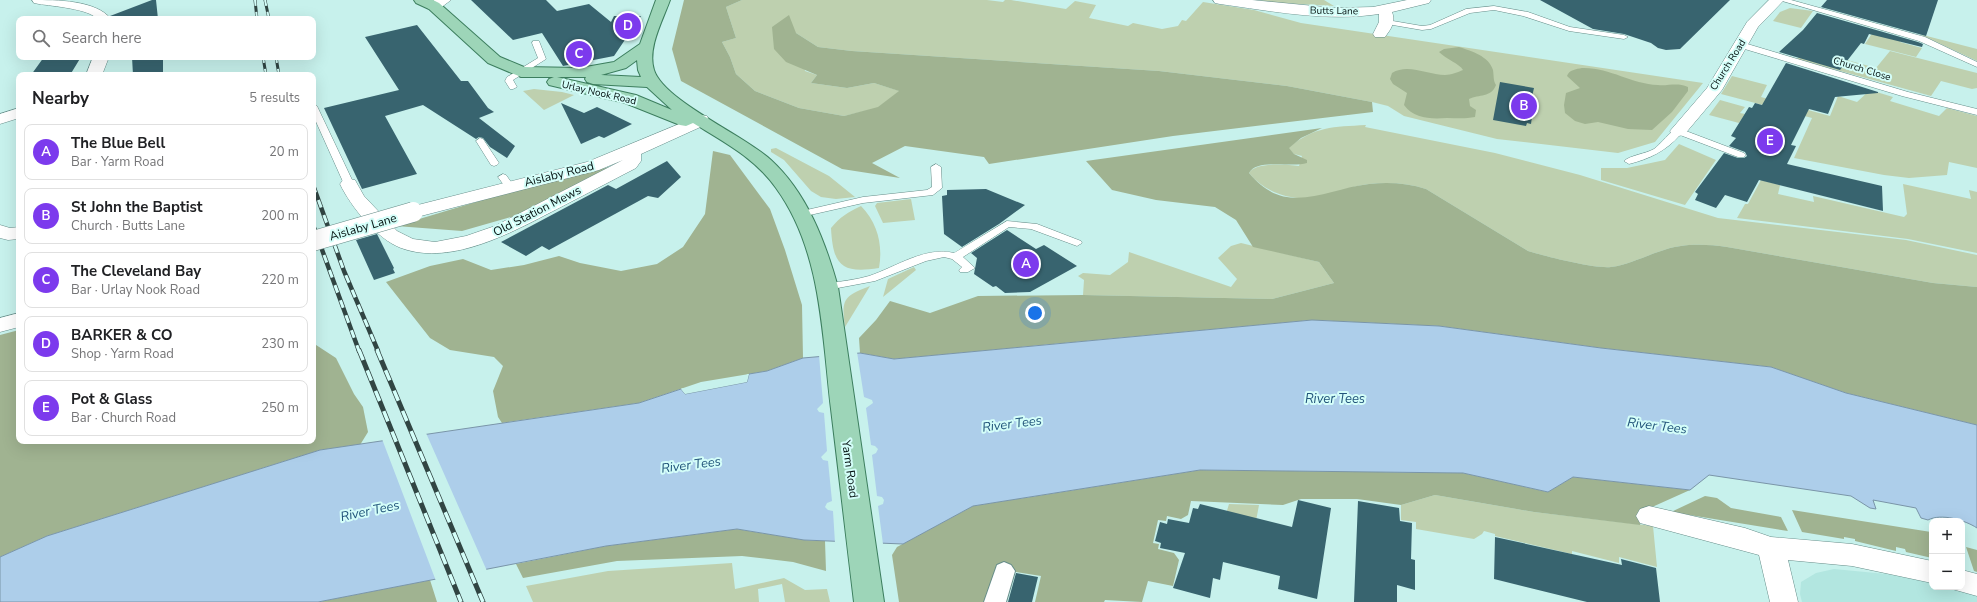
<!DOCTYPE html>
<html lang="en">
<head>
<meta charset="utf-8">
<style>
  body { margin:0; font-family:"Nunito Sans",sans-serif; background:#f2f2f2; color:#202124 }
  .controls { position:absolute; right:12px; bottom:12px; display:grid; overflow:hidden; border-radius:8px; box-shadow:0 4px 16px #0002 }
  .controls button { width:36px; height:36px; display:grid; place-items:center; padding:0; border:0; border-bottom:1px solid #e0e0e0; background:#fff; color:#202124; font:20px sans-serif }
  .you { position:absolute; left:1035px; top:313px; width:14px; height:14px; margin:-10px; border:3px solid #fff; border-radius:50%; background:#1a73e8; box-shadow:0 0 0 6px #1a73e833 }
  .badge { display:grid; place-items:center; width:26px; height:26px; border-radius:50%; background:#7c3aed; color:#fff; font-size:13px; font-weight:700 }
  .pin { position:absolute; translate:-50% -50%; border:2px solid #fff; box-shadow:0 1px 4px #0006 }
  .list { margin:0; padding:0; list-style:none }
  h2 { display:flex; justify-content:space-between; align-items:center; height:52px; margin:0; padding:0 16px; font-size:17px }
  h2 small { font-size:13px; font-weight:400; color:#757577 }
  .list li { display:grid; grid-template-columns:26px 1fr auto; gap:12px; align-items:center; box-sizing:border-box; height:56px; margin:0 8px 8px; padding:0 8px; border:1px solid #e0e0e0; border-radius:8px }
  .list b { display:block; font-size:15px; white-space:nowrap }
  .list p { margin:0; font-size:13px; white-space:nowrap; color:#757577 }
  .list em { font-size:13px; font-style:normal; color:#757577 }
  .icon { flex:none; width:22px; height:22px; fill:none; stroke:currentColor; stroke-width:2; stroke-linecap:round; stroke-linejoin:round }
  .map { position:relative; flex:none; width:1977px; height:602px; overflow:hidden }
  .search { position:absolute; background:#fff; box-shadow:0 4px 16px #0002; left:16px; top:16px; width:300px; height:44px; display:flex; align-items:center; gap:10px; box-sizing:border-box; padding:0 14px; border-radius:8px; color:#757577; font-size:15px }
  .panel { position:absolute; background:#fff; box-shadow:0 4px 16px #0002; left:16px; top:72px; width:300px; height:372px; border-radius:8px }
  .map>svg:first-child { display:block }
  .built { fill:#b2e6e0 }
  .green { fill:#bed0af }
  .forest { fill:#a0b391 }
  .water { fill:#adceea; stroke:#7a95a8 }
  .pier { fill:#c7f1ec }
  .building { fill:#38646f }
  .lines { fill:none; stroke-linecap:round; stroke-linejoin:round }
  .service-casing { stroke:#668d89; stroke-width:1 }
  .pedestrian-casing { stroke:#668d89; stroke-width:2 }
  .minor-casing { stroke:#668d89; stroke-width:1 }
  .primary-casing { stroke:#3c7e5e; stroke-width:2 }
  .service { fill:#fff; fill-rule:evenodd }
  .pedestrian { fill:#fff; fill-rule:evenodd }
  .minor { fill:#fff; fill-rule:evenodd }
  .primary { fill:#9dd5b8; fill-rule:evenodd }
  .rail-far2-casing { stroke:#314543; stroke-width:3 }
  .rail-far1-casing { stroke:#314543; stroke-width:4.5 }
  .rail-casing { stroke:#314543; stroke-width:5 }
  .rail-far2 { stroke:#d4fef9; stroke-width:2; stroke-dasharray:6; stroke-linecap:butt }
  .rail-far1 { stroke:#d4fef9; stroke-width:3; stroke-dasharray:8; stroke-linecap:butt }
  .rail { stroke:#d4fef9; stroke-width:3.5; stroke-dasharray:11; stroke-linecap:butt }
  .minor-bridge-casing { stroke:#668d89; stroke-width:21; stroke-linecap:butt }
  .minor-bridge { stroke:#fff; stroke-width:20 }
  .labels { text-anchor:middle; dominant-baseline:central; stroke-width:4; stroke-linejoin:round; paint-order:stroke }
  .far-street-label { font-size:10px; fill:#03100f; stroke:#d4fef9 }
  .street-label { font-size:12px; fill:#03100f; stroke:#d4fef9 }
  .water-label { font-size:13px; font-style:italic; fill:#21547a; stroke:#d4fef9 }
</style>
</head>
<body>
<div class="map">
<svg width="1977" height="602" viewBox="0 0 1977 602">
  <rect width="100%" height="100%" fill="#c7f1ec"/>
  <path class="built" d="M1834,569l52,5 46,9v4h18l15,3 12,4v8h-175l-2,-8 1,-12 15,-9z"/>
  <path class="green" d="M742,0h245l16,2 2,-2h6l55,9 9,-8 21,4 -7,13 39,8 5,-3 29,6 16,-3 4,-6 4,1 17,-19 51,8 47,13 402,60 -48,59 -37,11 -121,-14 -93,-23 -16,-10 -16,-4 -85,-16 -128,-15 -307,-20 -34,-4 -22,-14 9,38 12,4 -6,8 36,5 27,-5 26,8 -22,17 -34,8 -45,-8 -44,-17 -19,-17 -6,-17 -8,-15 14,-4 -10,-31z
    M1258,0h66l10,6 -54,-3z
    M1790,8l23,3 -12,17 -28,-7 7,-9z
    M1873,32l28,6 -1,4 22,6 -6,9 -51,-13z
    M1919,34l58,15v12z
    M1810,46l19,9 47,13 14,-17 87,22v15l-5,1 -31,-8 -10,15 -134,-37z
    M1732,76l35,9 -6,12 69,19 8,-20 19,6 13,-12 23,7 -3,4 49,15 8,-8 30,8v52l-28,-6 -2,13 -38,3 -25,-3 -90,-17 18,-40 -91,-24z
    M534,89l28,3 12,3 -30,15 -21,-19z
    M1720,100l25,7 -5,6 5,1 -6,9 -30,-8z
    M1366,125l-1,2 130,26 85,22 138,43 188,22 71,15v32l-44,-4 -206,-36c-22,-3 -45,-4 -66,4 -16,5 -33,14 -50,16 -16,2 -67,-11 -83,-16l-102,-62c-18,-6 -38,-7 -57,-5 -17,2 -34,9 -51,13 -25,5 -53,-4 -69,-24 7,-12 38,-8 50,-7l3,-10 -8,-2 -6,-6c27,-22 45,-21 78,-23z
    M1679,144l37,16 -31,45 -84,-25v-12h26l38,-8z
    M776,148l53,28 26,21 -19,2 -15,-2 -10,-6 -27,-31 -13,-8v-3z
    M1761,180l19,5 -2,9 36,8 -1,-6 91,21 3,-3 -4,-30 68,15 -2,-9 8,2v61l-69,-14 -171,-21 8,-14h3z
    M911,199l4,21 -32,3 -8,-17 2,-3z
    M861,206c17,17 22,40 18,62 -38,6 -46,-3 -48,-40 9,-11 17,-16 30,-22z
    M1241,243l78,19 15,21 -62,16 -189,-4 1,-15 -6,-4 5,-3 27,2 18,-13 1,-10 102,35 6,-8 -19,-21 13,-12z
    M914,267l2,3 -33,27 5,-18z
    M870,286l-25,41c-4,-28 -1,-31 25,-41z
    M1435,495l99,17 119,14 4,41 -38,-10v6l-47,-12v3l-77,-18v-2l-11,-3 -2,3 -8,5 -58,-10v-7l-15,-2v-15z
    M1229,504l30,1 -6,32 -27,-23z
    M732,563l3,26 49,-11 21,12 22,-1 3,13h-45l-3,-18 -24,5 1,13h-226l-7,-16 82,-15z"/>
  <path class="forest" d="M684,0h58l-16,7 10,31 -14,4 8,15 6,17 19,17 44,17 45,8 34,-9 21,-16 -25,-8 -27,5 -36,-5 6,-8 -31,-13 -12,-13 -2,-22 17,-12 7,18 22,14 34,4 307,20 128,15 85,16 1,10 -200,24 -184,28 -5,-7 -79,-11 -33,17 28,15 -58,-9 -161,-88 -9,-32z
    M1459,47c12,4 30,9 34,23 1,6 0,10 3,15 -5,13 -17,9 -27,14l1,7 6,4 -1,7c-10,2 -18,1 -28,1 -16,1 -33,1 -43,-13l3,-12 -14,-9 -3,-5 2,-6c16,-10 36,2 53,2 6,0 13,-3 18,-5 -3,-6 -17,-11 -24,-18l5,-3z
    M1582,68c27,-1 49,16 76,17 11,1 19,-3 30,2v4l-16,21 -20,18 -24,-1 -30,-7 -13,2 -10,-3 -10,-8 -1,-8 2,-12 14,-5 -13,-12c2,-6 9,-7 15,-8z
    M1322,128l-21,10 -12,10 5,6 13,6v3c-15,5 -50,-5 -58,10 37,45 76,16 120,11 19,-2 39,-1 57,5l102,62c16,5 67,18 83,16 17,-2 34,-11 50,-16 21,-8 44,-7 66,-4l206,36 44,4v138l-131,-32 -75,-26 -170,-19 -162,-22 -127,-6 -418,39 -34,-6 -1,-15 17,-18 14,-19 40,12 48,-17 105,-1 189,4 62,-16 -15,-21 -66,-15 -17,-27 -21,-13 -59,-7 -44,-10 -26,-29z
    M713,151l17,4 40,54 15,41 17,55 1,53 -36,13 -66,11 -62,21 -137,20 -4,-6 -5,-26 10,-25 -9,-9 -44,-7 -20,-12 -44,-56 44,-16 33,-7 28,11 33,-5 35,-9 21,7 41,8 36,-7 26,-17 22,-33z
    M609,167l3,1 -98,50 -3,-1 -49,14 -66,-5 120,-36z
    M19,330v111h294v-98l23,15 18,36 9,13 5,25 -8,13 -40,5 -273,86 -47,21v-222z
    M1200,470l263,3 85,19 25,-15 117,13 -49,22 -1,13 -106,-13 -99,-17 -34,10 -44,-6h-56l-18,6 -92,-4 -3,14 -7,4 -14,-3 -1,5 -8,-1 -5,23 6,1 -1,5 16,4 5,7 -6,26 -25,-5 -6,21 -37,-2 -1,2h-69l6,-26 -38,-6 -11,32h-93l-7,-47 5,-8 76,-41z
    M1705,496l12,2 14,10 50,9 7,14 -117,-19z
    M1792,510l139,22 1,26 -26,-6 -1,-3 -9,-2v4l-41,-10v-2l-11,-2v2l-42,-7z
    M737,529l67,11 21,1 1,30 -33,-9 -51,-6 -125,5 -94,17 -7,-14 90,-18z
    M1966,547l11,3v22l-3,-1z
    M430,580l7,22h-119z"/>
  <path class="water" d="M1312,320l127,6 162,22 170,19 75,26 131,32v103c-12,-8 -36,-15 -49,-8l-7,-2 -5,-10 -43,-8 3,9 -6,-1 -19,-12 -142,-21 -19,15 -117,-13 -25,15 -85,-19 -263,-3 -227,36 -70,38 -99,-4 -67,-11 -131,17 -288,56h-318v-45l47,-21 273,-86 319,-47 42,-14 4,5 62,-12 2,-8 18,-3 36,-13 57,-5 34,6z"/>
  <path class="pier" d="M857,352l7,45 8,3 1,3 -7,5 5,37 4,1 3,3 -2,4 -4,2 5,41 5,1 2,3 -1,4 -5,2 5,38 6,2 -54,-3 -2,-32 -5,-1 -3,-3 2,-4 5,-2 -4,-40 -5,-1 -2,-3 6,-6 -3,-38 -5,-1 -2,-3 6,-6 -4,-48z
    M747,374h2l-2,8 -62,12 -4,-5 2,-1 2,4 60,-12z
    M426,433l61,138 -51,10 -54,-142z"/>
  <path class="building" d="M152,0h4l2,19h-46l-2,-3z
    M471,0h75l11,11 32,-7 22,18 3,-6h27l-27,40 -51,10 -21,-33 -29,7z
    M1540,0h190l-50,49 -14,1 -8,-2 -7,-5 -27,-9 -31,-5z
    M1827,0h111l-12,36 -105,-29z
    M1817,13l101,29 5,2 -1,3 -53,-13 -5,10 -3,-1 -21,27 -61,-18 24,-22z
    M417,25l44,56h7l20,27 6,4 -15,6 36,28 -8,12 -17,-11 -7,-9 -4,-1 -3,2 -53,-34 -38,11 32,58 -55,15 -38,-81 75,-18 -34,-53z
    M44,57h37l-11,18h-39z
    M132,57h31v18h-30z
    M1786,63l92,29v1l-43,4 -7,17 -19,-5 -18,36 5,1 -9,18 95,22 1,25 -124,-31 -12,22 -22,-7 -9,13 -21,-8 3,-6 -3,-2 29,-39 14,5h6l3,-2 -2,-4 -16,-6 7,-8 -5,-2 18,-29 3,1 3,-5 7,2z
    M1500,82l34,6 -3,13h3l-3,23 -4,-1 -1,3 -33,-6z
    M561,103l23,10 13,-6 35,17 -28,14 -5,-2 -18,8z
    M667,161l14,16 -23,21 -10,-2 -99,54 -7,-4 -16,10 -25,-14 107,-57 8,4z
    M986,189l39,16 -26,19 -37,23 -18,-13 -2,-38 5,-1v-5z
    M1007,230l29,19 8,-4 33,21 -47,26 -25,1 -9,-7 -3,1 -19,-13 3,-16 -6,-5z
    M377,234l17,34 -1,1 2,4 -21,7 -18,-40z
    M1298,500l33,8 -14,91 -39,-10 2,-13 -57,-14 -3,18 -7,-2 -3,20 -37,-10 12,-35 -25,-5 1,-5 -6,-2 5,-19 7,2 1,-5 21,4 4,-15 5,1 2,-5 92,23z
    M1358,501l41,7 1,13 12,2 -1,36 4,1v30l-18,-5v17h-43z
    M1495,537l127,28 -1,-6 35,9 4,34h-73l-93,-23z
    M1016,573l22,4 -6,25h-24z"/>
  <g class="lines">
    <g class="service-casing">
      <path id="service" d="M1779,0h12l134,37 52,25v5l-58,-26z
        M1494,6l34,6 42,15 54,8 4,2 -4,2 -55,-8 -46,-15 -29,-6 -24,3 -39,16 -9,1 -35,-6 -4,-2 4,-2 35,6 8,-1 36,-16z
        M533,41h6l7,18 -33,21 4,7 -4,2h-3l-5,-8 2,-4 31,-19 -6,-15z
        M1738,43h6l164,49 69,17v6l-75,-19 -164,-49z
        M313,103l4,3 37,78 -2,2 -3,1 -5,-3 -31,-69z
        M1678,128l66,25 2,2 -2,2h-6l-58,-22c-14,16 -31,24 -51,29l-5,-3c7,-6 21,-7 30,-12 7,-5 17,-19 24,-21z
        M480,138l3,1 16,24 -2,2 -3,1 -3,-1 -15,-24z
        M936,164l5,3 1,21 -9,7 -70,8 -62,14 -5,-3 2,-2 65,-15 64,-7 5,-3 -1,-20z
        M503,174l3,1 8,11 -2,2h-6l-8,-11z
        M1007,221l30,3 44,17 1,2 -5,3 -46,-17 -22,-2 -46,30 12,11 -7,4h-8l-1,-2 3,-3 -10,-8 -8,-2 -18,4 -51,20 -48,9 -5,-3 5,-3c14,-3 29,-4 42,-8 27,-9 56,-30 85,-23z"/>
    </g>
    <g class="pedestrian-casing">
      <path id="pedestrian" d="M1004,562l7,3 4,6 -9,31h-22l13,-37z"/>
    </g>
    <g class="minor-casing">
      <path id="minor" d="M32,0c25,0 64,0 79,19h-14c-7,-10 -45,-13 -58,-15l-5,-1z
        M434,0h17l-12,9h-10l-2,-3z
        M1213,0h39l83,8 38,-1 34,-7h24l-2,3 -37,9c4,10 -1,17 -7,25h-10l-2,-3 6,-12v-8c-53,8 -107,-3 -159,-10l-5,-1z
        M1769,0h15l-26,27 -36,63 -38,45 -6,1 -6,-1 -2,-4 37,-43 40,-66z
        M93,57h16l-7,18h-16z
        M19,108v10l-19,6v-10z
        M701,115l6,1 2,4 -2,4 -66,30v7l-5,7c-25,13 -50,26 -75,39 -45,23 -108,60 -160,41 -24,-9 -50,-41 -61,-64l3,-4 6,-1 6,1 9,16 33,35 16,8 22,3 31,-6 29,-10 128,-66 -24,10 -186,48 -7,-2 -2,-4 2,-4 181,-46z
        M0,225l10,3 9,-1v12l-11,1 -8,-2z
        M19,313v14l-19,5v-14z
        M1649,506l96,22 26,9 81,7 80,17v22l-80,-17 -64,-6 10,42h-28l-11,-47 -119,-32 -4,-7 4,-7z
        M1962,570l15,4v22l-25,-7 -1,-2h11z"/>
    </g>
    <g class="primary-casing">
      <path id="primary" d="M414,0h19l6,3 61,54 24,10 56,1 34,-6 26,-18 16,-44h14c-7,20 -23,48 -16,70 10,31 90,65 117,90 36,33 54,81 67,127l46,315h-30c-8,-64 -15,-129 -23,-193 -9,-74 -9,-158 -55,-221 -21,-30 -52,-46 -83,-65l-7,3 -6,-1 -55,-22 -76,-18 -2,-3 2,-3 5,-2h-33l-33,-14 -59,-54 -13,-6zM637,60l1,10 3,7 -40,-2 25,-7zM557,77h29l-1,2 2,3 6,2 54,3 25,23 -36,-15z"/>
    </g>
    <use href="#service" class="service"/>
    <use href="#pedestrian" class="pedestrian"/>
    <use href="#minor" class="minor"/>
    <use href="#primary" class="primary"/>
    <g class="rail-far2-casing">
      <path id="rail-far2" d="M255,0l2,19
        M265,0l4,19
        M263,57l3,18
        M276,57l3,18"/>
    </g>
    <g class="rail-far1-casing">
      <path id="rail-far1" d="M313,185l31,86 34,80
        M313,225l46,126"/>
    </g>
    <g class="rail-casing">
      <path id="rail" d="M359,350l102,252
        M377,350l106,252"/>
    </g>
    <use href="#rail-far2" class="rail-far2"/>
    <use href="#rail-far1" class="rail-far1"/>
    <use href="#rail" class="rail"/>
    <g class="minor-bridge-casing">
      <path id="minor-bridge" d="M313,241l100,-29"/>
    </g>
    <use href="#minor-bridge" class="minor-bridge"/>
  </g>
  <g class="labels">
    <g class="far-street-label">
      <text transform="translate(1334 11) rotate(1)">Butts Lane</text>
      <text transform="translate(1728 65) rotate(-58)">Church Road</text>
      <text transform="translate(1862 69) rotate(17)">Church Close</text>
      <text transform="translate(599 93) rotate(13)">Urlay Nook Road</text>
    </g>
    <g class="street-label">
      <text transform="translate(559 174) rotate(-14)">Aislaby Road</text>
      <text transform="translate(537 211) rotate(-27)">Old Station Mews</text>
      <text transform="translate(363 227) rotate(-16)">Aislaby Lane</text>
      <text transform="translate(850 469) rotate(82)">Yarm Road</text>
    </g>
    <g class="water-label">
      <text x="1335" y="399">River Tees</text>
      <text transform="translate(1012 424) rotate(-7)">River Tees</text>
      <text transform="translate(1657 426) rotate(7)">River Tees</text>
      <text transform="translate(691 465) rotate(-7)">River Tees</text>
      <text transform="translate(370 511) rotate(-12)">River Tees</text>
    </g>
  </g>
</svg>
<div class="controls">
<button>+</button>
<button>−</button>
</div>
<div class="you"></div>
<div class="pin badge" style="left:1026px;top:264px">A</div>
<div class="pin badge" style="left:1524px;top:106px">B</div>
<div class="pin badge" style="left:579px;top:54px">C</div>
<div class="pin badge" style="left:628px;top:26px">D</div>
<div class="pin badge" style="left:1770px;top:141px">E</div>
<div class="search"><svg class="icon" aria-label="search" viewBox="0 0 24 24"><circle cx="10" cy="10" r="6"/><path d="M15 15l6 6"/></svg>Search here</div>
<section class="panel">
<h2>Nearby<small>5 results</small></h2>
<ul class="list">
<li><span class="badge">A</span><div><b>The Blue Bell</b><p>Bar · Yarm Road</p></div><em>20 m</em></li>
<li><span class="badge">B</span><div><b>St John the Baptist</b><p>Church · Butts Lane</p></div><em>200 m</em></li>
<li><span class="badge">C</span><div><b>The Cleveland Bay</b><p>Bar · Urlay Nook Road</p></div><em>220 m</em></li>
<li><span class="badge">D</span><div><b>BARKER &amp; CO</b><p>Shop · Yarm Road</p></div><em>230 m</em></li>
<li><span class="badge">E</span><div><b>Pot &amp; Glass</b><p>Bar · Church Road</p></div><em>250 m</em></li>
</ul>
</section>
</div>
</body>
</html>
